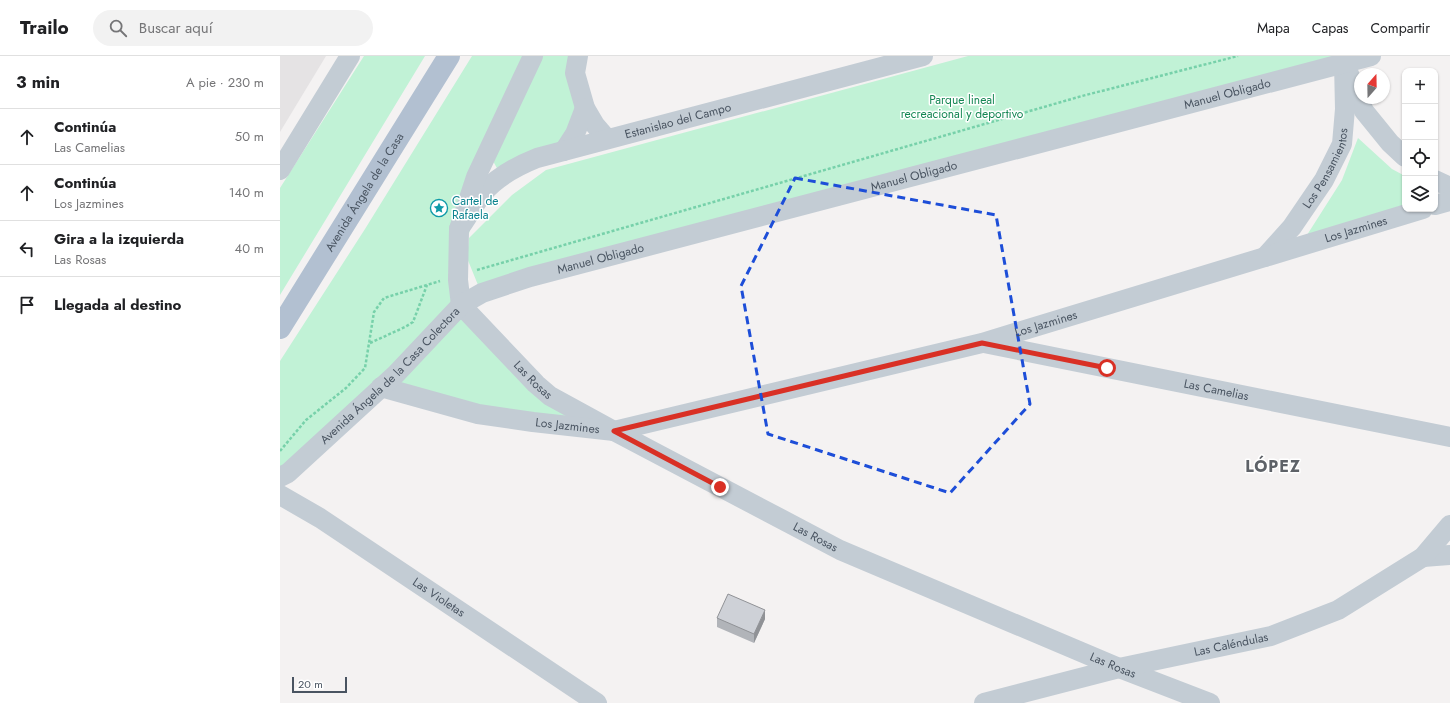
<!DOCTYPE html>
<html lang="es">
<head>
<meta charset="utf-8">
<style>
  body { margin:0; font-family:Jost,sans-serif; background:#f2f2f2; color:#202124 }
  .controls { position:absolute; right:12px; top:12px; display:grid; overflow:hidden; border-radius:8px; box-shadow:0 1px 3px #0004 }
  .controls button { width:36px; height:36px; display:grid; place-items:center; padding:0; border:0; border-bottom:1px solid #e0e0e0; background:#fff; color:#202124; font:20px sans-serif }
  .compass { position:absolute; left:1074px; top:12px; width:36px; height:36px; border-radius:50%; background:#fff; box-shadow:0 1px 3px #0004; rotate:20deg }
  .scale { position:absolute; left:12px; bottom:10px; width:55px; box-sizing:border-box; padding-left:4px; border:2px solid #495461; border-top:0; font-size:11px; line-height:14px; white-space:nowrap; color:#495461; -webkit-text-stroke:3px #fff; paint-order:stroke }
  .stop { position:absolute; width:12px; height:12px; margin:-9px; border:3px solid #d93025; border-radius:50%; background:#fff }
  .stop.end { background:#d93025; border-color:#fff; box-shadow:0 1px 4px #0008 }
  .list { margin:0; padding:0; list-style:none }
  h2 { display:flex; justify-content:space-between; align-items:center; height:52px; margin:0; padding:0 16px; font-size:17px }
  h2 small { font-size:13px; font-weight:400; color:#757577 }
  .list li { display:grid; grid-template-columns:26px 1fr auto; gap:12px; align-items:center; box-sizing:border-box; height:56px; padding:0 16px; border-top:1px solid #e0e0e0 }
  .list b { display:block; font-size:15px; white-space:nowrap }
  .list p { margin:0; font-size:13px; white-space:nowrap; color:#757577 }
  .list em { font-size:13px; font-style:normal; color:#757577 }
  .icon { flex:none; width:22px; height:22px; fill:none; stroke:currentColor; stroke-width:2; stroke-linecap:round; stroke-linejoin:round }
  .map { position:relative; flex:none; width:1170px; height:647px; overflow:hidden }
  header { display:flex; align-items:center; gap:24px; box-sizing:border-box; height:56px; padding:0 20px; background:#fff; border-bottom:1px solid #e0e0e0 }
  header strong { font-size:19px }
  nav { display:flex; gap:22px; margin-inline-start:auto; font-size:14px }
  .search { width:280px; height:36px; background:#f2f2f2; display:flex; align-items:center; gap:10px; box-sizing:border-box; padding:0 14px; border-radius:22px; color:#757577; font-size:15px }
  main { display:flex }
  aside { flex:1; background:#fff }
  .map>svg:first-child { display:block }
  .education { fill:#e5e3e4 }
  .green { fill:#c1f2d6 }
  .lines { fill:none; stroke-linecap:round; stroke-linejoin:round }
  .path { stroke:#77d1aa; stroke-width:2.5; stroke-dasharray:3 2; stroke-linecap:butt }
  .minor { stroke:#c3ccd4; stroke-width:20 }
  .major { stroke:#b2c0d1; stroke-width:22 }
  .wall { fill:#b1b4b9 }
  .shaded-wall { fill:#909296 }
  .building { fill:#ced1d7; stroke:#909296 }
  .route { stroke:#d93025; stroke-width:5 }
  .marked { fill:none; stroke:#1d4ed8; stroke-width:3; stroke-dasharray:8 5; stroke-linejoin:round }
  .labels { text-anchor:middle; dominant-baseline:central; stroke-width:3; stroke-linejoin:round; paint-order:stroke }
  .street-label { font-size:12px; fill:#495461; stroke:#fff }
  .park-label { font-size:12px; fill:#158754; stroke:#fff }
  .culture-label { font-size:12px; fill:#0d838f; stroke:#fff; text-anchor:start }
  .district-label { font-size:16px; font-weight:bold; letter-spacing:1px; fill:#5e6268; stroke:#fff }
</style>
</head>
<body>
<header>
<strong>Trailo</strong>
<div class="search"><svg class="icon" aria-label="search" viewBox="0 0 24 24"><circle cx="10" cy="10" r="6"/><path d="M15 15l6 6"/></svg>Buscar aquí</div>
<nav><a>Mapa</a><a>Capas</a><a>Compartir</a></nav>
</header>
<main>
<aside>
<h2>3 min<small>A pie · 230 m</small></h2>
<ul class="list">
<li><svg class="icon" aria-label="ahead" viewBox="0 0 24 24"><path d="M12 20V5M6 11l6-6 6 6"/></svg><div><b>Continúa</b><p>Las Camelias</p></div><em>50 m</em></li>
<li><svg class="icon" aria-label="ahead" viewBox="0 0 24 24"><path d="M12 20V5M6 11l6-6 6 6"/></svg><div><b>Continúa</b><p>Los Jazmines</p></div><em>140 m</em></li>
<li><svg class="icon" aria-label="left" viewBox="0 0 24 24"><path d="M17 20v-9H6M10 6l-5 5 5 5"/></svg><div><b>Gira a la izquierda</b><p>Las Rosas</p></div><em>40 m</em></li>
<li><svg class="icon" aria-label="arrive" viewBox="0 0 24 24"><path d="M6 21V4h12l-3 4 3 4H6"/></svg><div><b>Llegada al destino</b></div></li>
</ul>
</aside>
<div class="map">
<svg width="1170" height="647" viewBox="0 0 1170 647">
  <rect width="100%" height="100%" fill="#f4f2f2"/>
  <path class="education" d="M0,0h46l-46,76z"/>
  <path class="green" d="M84,0h61l-145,239v-107z
    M192,0h54l-35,72 -37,178 -122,119 -52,44v-108l85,-132z
    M263,0h29l8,51 -19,38 -63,25 -5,-9 10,-29z
    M688,0h376l-866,229 -11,-27 2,-20 43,-43 34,-25z
    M1078,82l34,31 13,7v30l-98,29 35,-55z
    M182,255l135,114 -221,-29z"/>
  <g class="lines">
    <path class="path" d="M197,214l605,-174 156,-40
      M90,287l35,-16 8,-5 14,-37
      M0,395l26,-31 40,-32 19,-20 9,-56 10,-14 56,-17"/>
    <g class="minor">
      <path d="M298,0l-3,17 10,35 10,17 12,14"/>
      <path d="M1069,18l15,37 26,32 15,14"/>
      <path d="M284,95l11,-17 10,-26"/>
      <path d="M0,114l70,-114"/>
      <path d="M1155,124l15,7"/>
      <path d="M1155,149l15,-4"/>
      <path id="s1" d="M179,173c9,-12 16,-26 25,-37 14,-16 33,-26 53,-34l386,-102"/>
      <path id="s2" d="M985,201l27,-30 32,-47 18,-36 3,-35 -1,-46"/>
      <path id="s3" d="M181,249l75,79 14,12 64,35 226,119 279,118 91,35"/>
      <path d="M181,249l-3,-25 1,-51 17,-52 57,-121"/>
      <path id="s4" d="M704,287l466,94"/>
      <path id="s5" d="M101,331l97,27 55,8 81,9 368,-88 441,-134"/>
      <path id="s6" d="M0,421l8,-4 108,-99 65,-69 21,-12 48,-16 841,-221"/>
      <path id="s7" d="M0,439l40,23 277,185"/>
      <path d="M1143,501l27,-2"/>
      <path id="s8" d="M704,647l135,-35 152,-32 67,-26 85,-53 27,-32"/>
    </g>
    <path class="major" id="s9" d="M0,272l169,-272"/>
  </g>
  <path class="wall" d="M437,562l48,1 -11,24 -37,-16z"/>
  <path class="shaded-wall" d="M485,554v9l-11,24v-9z"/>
  <path class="building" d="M448,538l37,16 -11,24 -37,-16z"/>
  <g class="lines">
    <path class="route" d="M440,431l-106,-56 368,-88 125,25"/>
  </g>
  <path class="marked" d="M515,122l201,37 34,189 -80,89 -182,-59 -27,-148z"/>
  <defs>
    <g id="sight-ring" transform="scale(0.9)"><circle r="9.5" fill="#fff" stroke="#0f9aa8" stroke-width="1.5"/><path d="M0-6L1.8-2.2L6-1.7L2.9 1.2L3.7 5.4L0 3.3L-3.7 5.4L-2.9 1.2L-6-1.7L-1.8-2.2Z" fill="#0f9aa8"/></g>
  </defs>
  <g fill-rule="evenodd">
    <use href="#sight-ring" x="159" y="152"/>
  </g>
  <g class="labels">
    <g class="street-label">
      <text stroke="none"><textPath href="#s6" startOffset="1046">Manuel Obligado</textPath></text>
      <text stroke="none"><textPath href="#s1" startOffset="254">Estanislao del Campo</textPath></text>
      <text stroke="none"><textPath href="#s2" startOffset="109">Los Pensamientos</textPath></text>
      <text stroke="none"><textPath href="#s6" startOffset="722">Manuel Obligado</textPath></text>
      <text stroke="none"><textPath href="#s9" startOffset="160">Avenida Ángela de la Casa</textPath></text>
      <text stroke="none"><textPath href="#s5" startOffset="1007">Los Jazmines</textPath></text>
      <text stroke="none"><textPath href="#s6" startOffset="398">Manuel Obligado</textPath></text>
      <text stroke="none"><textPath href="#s5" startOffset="683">Los Jazmines</textPath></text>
      <text stroke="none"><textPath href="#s6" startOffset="150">Avenida Ángela de la Casa Colectora</textPath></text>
      <text stroke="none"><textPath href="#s3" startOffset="104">Las Rosas</textPath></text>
      <text stroke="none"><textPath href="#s4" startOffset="237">Las Camelias</textPath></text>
      <text stroke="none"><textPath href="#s5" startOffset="191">Los Jazmines</textPath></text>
      <text stroke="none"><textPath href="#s3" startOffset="428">Las Rosas</textPath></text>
      <text stroke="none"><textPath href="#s7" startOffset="189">Las Violetas</textPath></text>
      <text stroke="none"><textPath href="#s8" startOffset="254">Las Caléndulas</textPath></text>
      <text stroke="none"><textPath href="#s3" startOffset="752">Las Rosas</textPath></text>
    </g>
    <g class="park-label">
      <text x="682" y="44">Parque lineal<tspan x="682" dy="14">recreacional y deportivo</tspan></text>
    </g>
    <g class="culture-label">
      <text x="172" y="145">Cartel de<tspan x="172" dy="14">Rafaela</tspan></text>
    </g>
    <g class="district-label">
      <text x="993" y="410">LÓPEZ</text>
    </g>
  </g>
</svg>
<div class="controls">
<button>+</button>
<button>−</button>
<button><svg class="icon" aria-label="locate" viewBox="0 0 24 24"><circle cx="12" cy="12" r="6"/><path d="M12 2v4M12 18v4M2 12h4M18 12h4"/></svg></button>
<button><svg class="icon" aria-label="layers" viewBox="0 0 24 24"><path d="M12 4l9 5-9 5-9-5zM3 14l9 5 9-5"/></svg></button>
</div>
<svg class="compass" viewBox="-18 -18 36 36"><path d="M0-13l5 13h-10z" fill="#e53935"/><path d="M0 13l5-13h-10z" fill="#757577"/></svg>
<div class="scale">20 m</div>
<div class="stop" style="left:827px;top:312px"></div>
<div class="stop end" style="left:440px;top:431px"></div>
</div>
</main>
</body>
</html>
